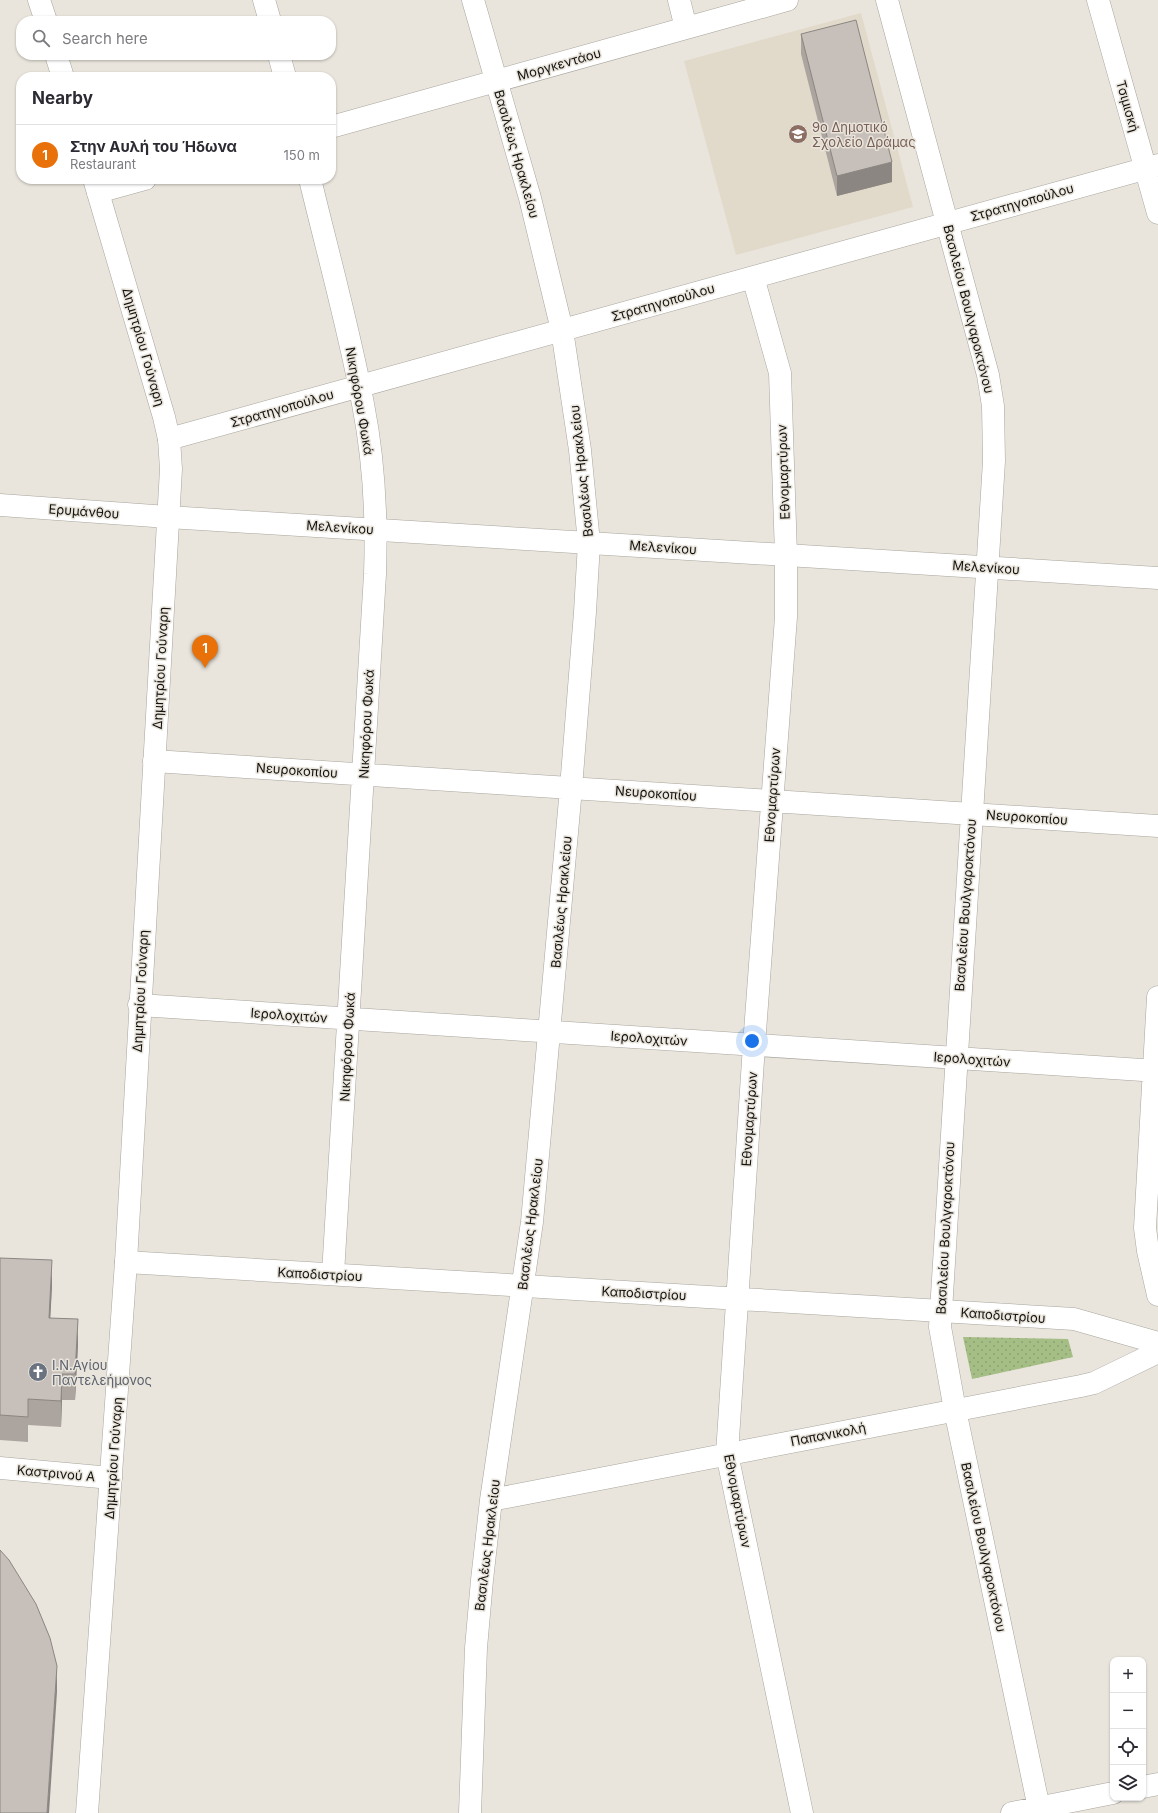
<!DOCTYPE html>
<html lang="en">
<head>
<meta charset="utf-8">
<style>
  body { margin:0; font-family:Inter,sans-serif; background:#f7f7f7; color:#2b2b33 }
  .controls { position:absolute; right:12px; bottom:12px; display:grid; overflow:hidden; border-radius:8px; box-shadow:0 1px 3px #0004 }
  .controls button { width:36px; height:36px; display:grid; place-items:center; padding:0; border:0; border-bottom:1px solid #e1e1e2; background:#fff; color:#2b2b33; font:20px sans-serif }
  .you { position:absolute; left:752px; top:1041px; width:14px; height:14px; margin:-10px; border:3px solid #fff; border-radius:50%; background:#1a73e8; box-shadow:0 0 0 6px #1a73e833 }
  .badge { display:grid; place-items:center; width:26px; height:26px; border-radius:50%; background:#7c3aed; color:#fff; font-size:13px; font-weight:700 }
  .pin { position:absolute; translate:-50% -33px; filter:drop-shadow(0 1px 2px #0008) }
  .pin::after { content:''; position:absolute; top:21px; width:14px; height:12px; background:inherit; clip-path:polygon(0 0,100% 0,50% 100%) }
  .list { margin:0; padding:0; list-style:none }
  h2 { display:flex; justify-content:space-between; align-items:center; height:52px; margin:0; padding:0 16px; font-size:17px }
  h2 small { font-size:13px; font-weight:400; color:#7c7c81 }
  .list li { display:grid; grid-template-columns:26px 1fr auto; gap:12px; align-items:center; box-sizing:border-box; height:60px; padding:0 16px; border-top:1px solid #e1e1e2 }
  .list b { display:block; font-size:15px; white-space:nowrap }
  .list p { margin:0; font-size:13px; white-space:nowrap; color:#7c7c81 }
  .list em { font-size:13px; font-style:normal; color:#7c7c81 }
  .icon { flex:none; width:22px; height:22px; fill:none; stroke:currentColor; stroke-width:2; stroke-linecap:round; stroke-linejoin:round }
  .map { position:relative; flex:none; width:1158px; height:1813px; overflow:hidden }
  .search { position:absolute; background:#fff; box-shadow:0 1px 3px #0004; left:16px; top:16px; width:320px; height:44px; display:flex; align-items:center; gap:10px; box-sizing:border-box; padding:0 14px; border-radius:16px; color:#7c7c81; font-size:15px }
  .panel { position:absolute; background:#fff; box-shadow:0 1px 3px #0004; left:16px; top:72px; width:320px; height:112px; border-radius:16px }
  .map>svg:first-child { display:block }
  .built { fill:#e1dacb }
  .park { fill:url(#park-dots) }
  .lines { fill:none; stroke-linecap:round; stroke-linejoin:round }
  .minor-casing { stroke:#a8a59d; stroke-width:23 }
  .tertiary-casing { stroke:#a8a59d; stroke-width:23 }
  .secondary-casing { stroke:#a8a59d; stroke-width:23 }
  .minor { stroke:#fff; stroke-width:22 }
  .tertiary { stroke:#fff; stroke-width:22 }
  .secondary { stroke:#fff; stroke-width:22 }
  .wall { fill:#aba49f }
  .shaded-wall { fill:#8b8682 }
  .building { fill:#c7bfb9; stroke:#8b8682 }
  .labels { text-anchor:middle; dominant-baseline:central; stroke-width:3; stroke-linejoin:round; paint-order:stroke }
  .street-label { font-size:13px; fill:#13110e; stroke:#e9e5dc }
  .education-label { font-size:13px; fill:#785e54; stroke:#e9e5dc; text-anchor:start }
  .worship-label { font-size:13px; fill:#5b616d; stroke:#e9e5dc; text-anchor:start }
</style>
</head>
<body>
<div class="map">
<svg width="1158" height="1813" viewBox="0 0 1158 1813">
  <defs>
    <pattern id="park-dots" width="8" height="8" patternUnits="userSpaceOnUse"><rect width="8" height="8" fill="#a4be85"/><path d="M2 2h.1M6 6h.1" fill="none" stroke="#8ca272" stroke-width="1.8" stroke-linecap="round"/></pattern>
  </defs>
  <rect width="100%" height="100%" fill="#e9e5dc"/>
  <path class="built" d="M861,13l52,194 -177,48 -52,-194z"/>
  <path class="park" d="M963,1337l105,2 5,18 -101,22z"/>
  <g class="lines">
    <g class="minor-casing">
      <path id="minor" d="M264,0l6,21
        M679,0l7,28
        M887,0l101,375 5,31 1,55 -54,866 15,83 85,403
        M1098,0l60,213
        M279,55l6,22
        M331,127l456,-127
        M310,179c18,75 39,150 53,225 11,56 14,113 12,170l-42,700
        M98,192l47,-13
        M753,277l27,96 6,182v62l-32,428 -27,409 75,359
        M169,439l989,-274
        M0,505l168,12
        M154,761l1004,65
        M1158,997l-13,231 3,23 10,44
        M139,1005l1019,66
        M126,1262l948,57 84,24
        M0,1468l111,10
        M491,1500l590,-114 13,-3 64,-31
        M1143,1787l15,-3
        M470,1813l6,-165 6,-68 9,-80 41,-278 39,-434 14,-176 4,-69 -9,-93 -18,-120 -32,-132 -57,-198
        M1012,1813l101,-20"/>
    </g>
    <g class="tertiary-casing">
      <path id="tertiary" d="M168,517l990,61"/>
    </g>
    <g class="secondary-casing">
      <path id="secondary" d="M39,0l7,21
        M56,55l7,22
        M87,1813l39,-551 45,-793 -2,-30 -5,-22 -70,-238"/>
    </g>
    <use href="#minor" class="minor"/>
    <use href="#tertiary" class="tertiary"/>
    <use href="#secondary" class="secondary"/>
  </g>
  <path class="wall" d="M801,34l91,148 -55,14 -36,-142z
    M0,1258l52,28 -2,32 28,27 -3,55h-13l-1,27 -33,-2v17l-28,-2z"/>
  <path class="shaded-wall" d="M892,162v20l-55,14v-20z
    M52,1260v26l-3,58v-26z
    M78,1319v26l-3,55v-26z
    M62,1374v26l-1,27v-26z
    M57,1666v26l-8,121h-2z"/>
  <path class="building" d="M856,20l36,142 -55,14 -36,-142z
    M0,1258l52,2 -3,58 29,1 -3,55h-13l-1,27 -33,-2v18l-28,-2z
    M0,1550l9,10 27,44 14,34 7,28 -10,147h-47z"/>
  <defs>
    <g id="school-disc" transform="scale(1)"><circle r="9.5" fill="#8d6e63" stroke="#e9e5dc"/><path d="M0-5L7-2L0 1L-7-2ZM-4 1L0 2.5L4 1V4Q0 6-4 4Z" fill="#fff"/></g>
    <g id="church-disc" transform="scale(1)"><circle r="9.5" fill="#6b7280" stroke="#e9e5dc"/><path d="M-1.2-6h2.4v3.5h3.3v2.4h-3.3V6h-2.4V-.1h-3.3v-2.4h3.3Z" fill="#fff"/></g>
  </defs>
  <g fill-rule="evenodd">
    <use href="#school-disc" x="798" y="134"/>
    <use href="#church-disc" x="38" y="1372"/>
  </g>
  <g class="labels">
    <g class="street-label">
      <text transform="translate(559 64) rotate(-16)">Μοργκεντάου</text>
      <text transform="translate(1128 106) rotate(74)">Τσιμισκή</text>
      <text transform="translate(517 154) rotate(74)">Βασιλέως Ηρακλείου</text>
      <text transform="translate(1022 202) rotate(-16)">Στρατηγοπούλου</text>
      <text transform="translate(663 302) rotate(-16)">Στρατηγοπούλου</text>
      <text transform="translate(969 309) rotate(76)">Βασιλείου Βουλγαροκτόνου</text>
      <text transform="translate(144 347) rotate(74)">Δημητρίου Γούναρη</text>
      <text transform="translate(360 401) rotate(80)">Νικηφόρου Φωκά</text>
      <text transform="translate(282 408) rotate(-16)">Στρατηγοπούλου</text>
      <text transform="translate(581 471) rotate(-96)">Βασιλέως Ηρακλείου</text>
      <text transform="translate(783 472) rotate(-92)">Εθνομαρτύρων</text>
      <text transform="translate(84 511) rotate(4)">Ερυμάνθου</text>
      <text transform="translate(340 527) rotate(4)">Μελενίκου</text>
      <text transform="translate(663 547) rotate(4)">Μελενίκου</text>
      <text transform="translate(986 567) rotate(4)">Μελενίκου</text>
      <text transform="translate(160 668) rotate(-87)">Δημητρίου Γούναρη</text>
      <text transform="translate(366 724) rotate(-87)">Νικηφόρου Φωκά</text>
      <text transform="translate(297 770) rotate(4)">Νευροκοπίου</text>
      <text transform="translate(656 793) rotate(4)">Νευροκοπίου</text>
      <text transform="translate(772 795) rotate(-86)">Εθνομαρτύρων</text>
      <text transform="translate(1027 817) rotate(4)">Νευροκοπίου</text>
      <text transform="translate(561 902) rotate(-85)">Βασιλέως Ηρακλείου</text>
      <text transform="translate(965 905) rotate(-86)">Βασιλείου Βουλγαροκτόνου</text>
      <text transform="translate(140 991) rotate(-87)">Δημητρίου Γούναρη</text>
      <text transform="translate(289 1015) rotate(4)">Ιερολοχιτών</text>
      <text transform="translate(649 1038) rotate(4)">Ιερολοχιτών</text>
      <text transform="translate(347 1047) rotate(-87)">Νικηφόρου Φωκά</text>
      <text transform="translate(972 1059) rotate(4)">Ιερολοχιτών</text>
      <text transform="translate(749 1119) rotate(-86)">Εθνομαρτύρων</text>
      <text transform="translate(530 1224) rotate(-83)">Βασιλέως Ηρακλείου</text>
      <text transform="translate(945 1228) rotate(-87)">Βασιλείου Βουλγαροκτόνου</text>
      <text transform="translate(320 1274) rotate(3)">Καποδιστρίου</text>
      <text transform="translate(644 1293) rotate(3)">Καποδιστρίου</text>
      <text transform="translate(1003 1315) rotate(4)">Καποδιστρίου</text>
      <text transform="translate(828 1434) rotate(-11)">Παπανικολή</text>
      <text transform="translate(113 1458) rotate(-86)">Δημητρίου Γούναρη</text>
      <text transform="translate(56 1473) rotate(5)">Καστρινού Α</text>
      <text transform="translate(738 1501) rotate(79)">Εθνομαρτύρων</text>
      <text transform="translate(487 1545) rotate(-83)">Βασιλέως Ηρακλείου</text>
      <text transform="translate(984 1547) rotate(78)">Βασιλείου Βουλγαροκτόνου</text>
    </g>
    <g class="education-label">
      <text x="812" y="127">9ο Δημοτικό<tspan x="812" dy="15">Σχολείο Δράμας</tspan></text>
    </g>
    <g class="worship-label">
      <text x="52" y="1365">Ι.Ν.Αγίου<tspan x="52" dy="15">Παντελεήμονος</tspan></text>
    </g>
  </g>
</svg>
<div class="controls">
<button>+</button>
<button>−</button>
<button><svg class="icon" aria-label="locate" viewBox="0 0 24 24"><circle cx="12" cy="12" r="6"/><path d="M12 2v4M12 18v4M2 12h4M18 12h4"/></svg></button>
<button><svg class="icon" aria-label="layers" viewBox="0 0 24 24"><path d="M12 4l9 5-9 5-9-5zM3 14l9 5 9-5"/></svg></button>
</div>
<div class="you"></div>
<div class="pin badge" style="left:205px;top:668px;background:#e8710a">1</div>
<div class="search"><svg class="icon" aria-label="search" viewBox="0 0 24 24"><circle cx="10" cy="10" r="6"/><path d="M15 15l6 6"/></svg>Search here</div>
<section class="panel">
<h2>Nearby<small></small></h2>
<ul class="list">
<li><span class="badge" style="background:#e8710a">1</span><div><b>Στην Αυλή του Ήδωνα</b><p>Restaurant</p></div><em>150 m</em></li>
</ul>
</section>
</div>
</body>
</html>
